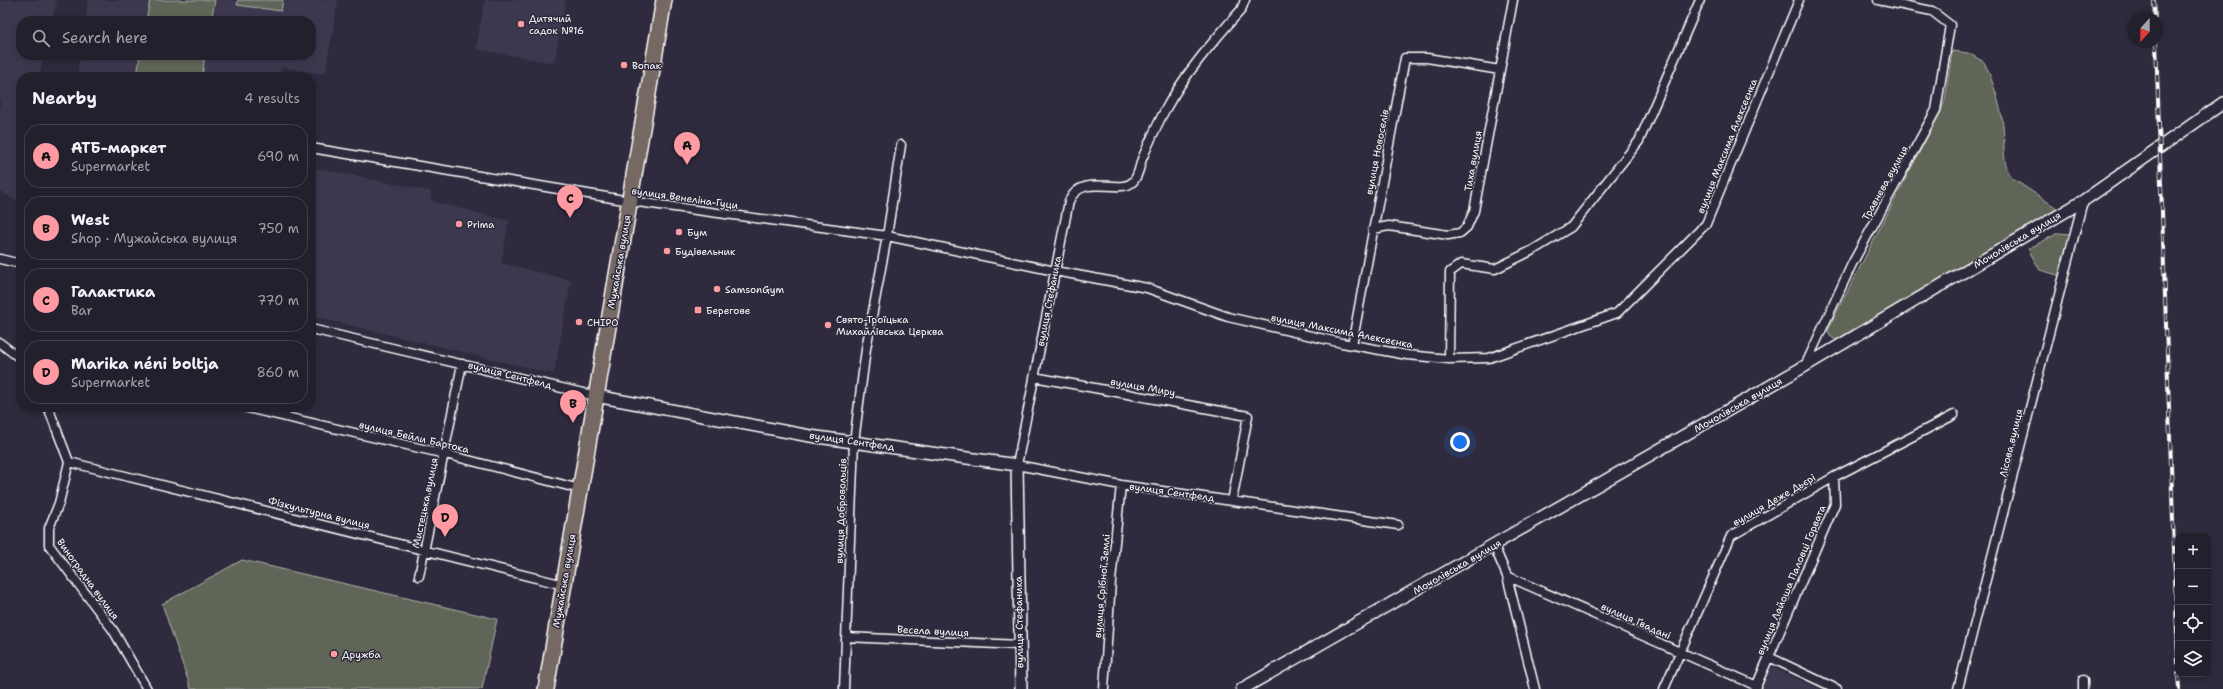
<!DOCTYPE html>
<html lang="en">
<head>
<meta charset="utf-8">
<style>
  body { margin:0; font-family:"Shantell Sans",sans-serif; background:#2b2836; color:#f1f3f6 }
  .controls { position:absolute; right:12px; bottom:12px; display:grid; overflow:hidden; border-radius:8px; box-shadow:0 2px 6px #0003 }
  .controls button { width:36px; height:36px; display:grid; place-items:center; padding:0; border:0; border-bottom:1px solid #403e4a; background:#23202e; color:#f1f3f6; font:20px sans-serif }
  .compass { position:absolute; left:2127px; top:12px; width:36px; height:36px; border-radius:50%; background:#23202e; box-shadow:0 2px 6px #0003; rotate:201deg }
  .you { position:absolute; left:1460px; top:442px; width:14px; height:14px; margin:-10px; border:3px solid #fff; border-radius:50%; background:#1a73e8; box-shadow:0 0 0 6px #1a73e833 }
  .badge { display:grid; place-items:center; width:26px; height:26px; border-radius:50%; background:#ff9aa2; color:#111; font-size:13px; font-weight:700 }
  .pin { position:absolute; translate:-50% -33px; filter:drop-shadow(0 1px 2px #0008) }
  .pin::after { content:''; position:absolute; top:21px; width:14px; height:12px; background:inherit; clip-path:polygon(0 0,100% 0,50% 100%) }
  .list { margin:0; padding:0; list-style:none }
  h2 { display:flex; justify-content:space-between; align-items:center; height:52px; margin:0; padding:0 16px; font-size:17px }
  h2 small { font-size:13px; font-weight:400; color:#a3a3aa }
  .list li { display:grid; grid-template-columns:26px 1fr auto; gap:12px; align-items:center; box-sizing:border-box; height:64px; margin:0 8px 8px; padding:0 8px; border:1px solid #403e4a; border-radius:16px }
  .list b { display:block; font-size:15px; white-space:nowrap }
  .list p { margin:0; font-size:13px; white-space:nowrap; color:#a3a3aa }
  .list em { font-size:13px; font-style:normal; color:#a3a3aa }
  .icon { flex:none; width:22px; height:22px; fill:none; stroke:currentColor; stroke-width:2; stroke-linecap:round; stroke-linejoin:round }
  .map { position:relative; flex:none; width:2223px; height:689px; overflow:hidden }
  .search { position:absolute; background:#23202e; box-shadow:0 2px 6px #0003; left:16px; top:16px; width:300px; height:44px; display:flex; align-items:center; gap:10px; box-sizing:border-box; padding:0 14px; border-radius:16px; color:#a3a3aa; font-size:15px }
  .panel { position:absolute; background:#23202e; box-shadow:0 2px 6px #0003; left:16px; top:72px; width:300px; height:340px; border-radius:16px }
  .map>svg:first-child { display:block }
  .built { fill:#3e384f }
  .green { fill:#5f6658; stroke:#afb2ac }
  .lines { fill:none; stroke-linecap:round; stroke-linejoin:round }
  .street-casing { stroke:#fff; stroke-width:11 }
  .secondary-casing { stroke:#fff; stroke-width:14 }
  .highway-casing { stroke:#fff; stroke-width:18 }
  .street { stroke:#2f2a3d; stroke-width:8 }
  .secondary { stroke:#2f2a3d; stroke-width:11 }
  .highway { stroke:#766964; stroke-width:15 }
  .rail-casing { stroke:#fff; stroke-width:4 }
  .rail { stroke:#2f2a3d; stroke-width:2.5; stroke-dasharray:8; stroke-linecap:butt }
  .poi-dot { fill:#ff9aa2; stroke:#2f2a3d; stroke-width:1.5 }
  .labels { text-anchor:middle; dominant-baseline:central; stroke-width:3; stroke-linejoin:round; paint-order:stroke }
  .poi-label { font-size:10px; fill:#fff; stroke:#2f2a3d; text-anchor:start }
  .street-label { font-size:10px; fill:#fff; stroke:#2f2a3d }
</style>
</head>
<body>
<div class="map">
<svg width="2223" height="689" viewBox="0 0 2223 689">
  <rect width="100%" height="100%" fill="#2f2a3d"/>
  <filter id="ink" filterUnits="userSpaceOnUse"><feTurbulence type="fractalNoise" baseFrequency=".025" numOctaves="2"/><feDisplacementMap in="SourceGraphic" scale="8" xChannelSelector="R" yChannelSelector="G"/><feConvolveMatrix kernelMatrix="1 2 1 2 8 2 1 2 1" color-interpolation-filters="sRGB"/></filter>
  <g filter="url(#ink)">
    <path class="built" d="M0,0h57l-5,21h-31v34h23l-5,22h-18v127l-21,-13z
      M88,0h250l-13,74 -44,-7 -2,10h-202l3,-22h231v-34h-226z
      M485,0h81l-12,63 -78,-14z
      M311,167l119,24 2,10 77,20 -8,42 70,17 -17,94 -243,-58z
      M1771,667l49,22h-59z"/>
    <path class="green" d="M150,0h65l-4,21h-65z
      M238,0h45l-2,11 -44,-6z
      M1952,51l16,2 16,9c9,19 16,41 19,63 2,17 -2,40 10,54l47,31 -224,130 -6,-4 -2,-5 2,-6 111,-215 4,-10z
      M140,55h65l-3,22h-65z
      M2058,233l14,1 -11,42 -21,-6 -12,-21z
      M242,560l255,59 -15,70h-291l-29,-85z"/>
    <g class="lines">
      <g class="street-casing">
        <path id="street" d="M1245,0l-4,10c-28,31 -57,65 -77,102 -8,15 -15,31 -22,47 -2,6 -3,14 -7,20 -11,19 -52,-9 -66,22l-52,264 104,20 277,40
          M311,148l319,53 257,35 168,35 92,17 81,29 114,26 65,12 42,4 40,-1 128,-45 89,-89 93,-224
          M1373,229l16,-3 59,9 12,-2 7,-6 7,-16 39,-211
          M0,259l21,5
          M311,329l285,67
          M0,343l21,16
          M1352,345l53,-287h22l73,12
          M1449,359l1,-87 11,-8 34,5 38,-19 38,-23 68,-86 61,-141
          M1805,366l47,-102 84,-154 14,-85 -18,-14 -54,-11
          M1034,377l214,39 -16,85
          M48,407l21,55 -10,41 -10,25v17l64,85 34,59
          M243,407l202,47 135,35
          M69,462l495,123
          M1494,546l13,30 28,113
          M419,576l43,-212
          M1507,576l250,110
          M846,637l173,8
          M1769,657l68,32
          M2083,680v9
          M844,689l10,-247 12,-93 21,-113 14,-91
          M1104,689l7,-108 10,-96
          M1664,689l67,-153 103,-59 120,-62
          M1755,689l80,-185 -1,-27
          M1958,689l125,-488"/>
      </g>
      <g class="secondary-casing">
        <path id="secondary" d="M596,396l214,40 207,29 4,224
          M1242,689l563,-323 278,-165 140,-98"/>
      </g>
      <g class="highway-casing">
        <path id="highway" d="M546,689l118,-689"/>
      </g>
      <use href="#street" class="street"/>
      <use href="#secondary" class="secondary"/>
      <use href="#highway" class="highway"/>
      <g class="rail-casing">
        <path id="rail" d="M2154,0l1,18
          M2156,42l22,621
          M2178,674l1,15"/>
      </g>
      <use href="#rail" class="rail"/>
    </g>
  </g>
  <g class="poi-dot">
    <circle cx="521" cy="24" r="4"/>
    <circle cx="624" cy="65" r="4"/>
    <circle cx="459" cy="224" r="4"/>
    <circle cx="679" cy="232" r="4"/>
    <circle cx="667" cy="251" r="4"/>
    <circle cx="717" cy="289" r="4"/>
    <rect x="694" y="306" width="8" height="8" rx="2"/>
    <circle cx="579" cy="322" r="4"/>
    <circle cx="828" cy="325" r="4"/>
    <circle cx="334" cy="654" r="4"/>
  </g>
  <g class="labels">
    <g class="poi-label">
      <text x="529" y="18">Дитячий<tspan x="529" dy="12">садок №16</tspan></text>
      <text x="632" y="65">Вопак</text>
      <text x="467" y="224">Prima</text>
      <text x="687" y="232">Бум</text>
      <text x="675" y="251">Будівельник</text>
      <text x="725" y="289">SamsonGym</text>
      <text x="706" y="310">Берегове</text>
      <text x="836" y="319">Свято-Троїцька<tspan x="836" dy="12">Михайлівська Церква</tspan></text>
      <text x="587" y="322">CHIPO</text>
      <text x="342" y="654">Дружба</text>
    </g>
    <g class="street-label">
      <text transform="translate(1727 146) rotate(-68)">вулиця Максима Алексеєнка</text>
      <text transform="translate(1377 152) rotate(-79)">вулиця Новоселів</text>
      <text transform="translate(1473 161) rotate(-80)">Тиха вулиця</text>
      <text transform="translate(1885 183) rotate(-61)">Травнева вулиця</text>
      <text transform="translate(685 198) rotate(8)">вулиця Венеліна-Гуци</text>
      <text transform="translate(2017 240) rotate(-31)">Мочолівська вулиця</text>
      <text transform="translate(619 262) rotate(-80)">Мужайська вулиця</text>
      <text transform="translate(1049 301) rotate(-79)">вулиця Стефаника</text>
      <text transform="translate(1342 331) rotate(11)">вулиця Максима Алексеєнка</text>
      <text transform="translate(510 375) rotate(14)">вулиця Сентфелд</text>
      <text transform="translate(1143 387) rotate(10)">вулиця Миру</text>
      <text transform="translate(1738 405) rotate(-30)">Мочолівська вулиця</text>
      <text transform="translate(414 437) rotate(13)">вулиця Бейли Бартока</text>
      <text transform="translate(852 441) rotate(8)">вулиця Сентфелд</text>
      <text transform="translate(2011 443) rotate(-76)">Лісова вулиця</text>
      <text transform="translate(1172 492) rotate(8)">вулиця Сентфелд</text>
      <text transform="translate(1774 500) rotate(-30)">вулиця Деже Дьєрі</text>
      <text transform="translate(425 503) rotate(-78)">Мистецька вулиця</text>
      <text transform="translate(841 511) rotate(-88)">вулиця Добровольців</text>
      <text transform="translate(319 513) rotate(14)">Фізкультурна вулиця</text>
      <text transform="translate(1457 567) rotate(-30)">Мочолівська вулиця</text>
      <text transform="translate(88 579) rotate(54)">Виноградна вулиця</text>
      <text transform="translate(1791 580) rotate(-67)">вулиця Лайоша Паловці Горвата</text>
      <text transform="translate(564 581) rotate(-80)">Мужайська вулиця</text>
      <text transform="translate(1102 586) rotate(-85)">вулиця Срібної Землі</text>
      <text transform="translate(1636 621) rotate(24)">вулиця Ґвадані</text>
      <text transform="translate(1019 622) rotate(-91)">вулиця Стефаника</text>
      <text transform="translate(933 631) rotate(3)">Весела вулиця</text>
    </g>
  </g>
</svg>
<div class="controls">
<button>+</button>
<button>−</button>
<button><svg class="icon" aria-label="locate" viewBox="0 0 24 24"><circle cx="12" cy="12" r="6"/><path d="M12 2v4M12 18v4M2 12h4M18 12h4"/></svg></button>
<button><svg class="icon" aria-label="layers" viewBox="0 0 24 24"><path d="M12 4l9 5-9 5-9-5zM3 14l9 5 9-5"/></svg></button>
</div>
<svg class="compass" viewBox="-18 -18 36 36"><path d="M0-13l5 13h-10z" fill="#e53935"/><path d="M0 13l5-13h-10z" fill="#a3a3aa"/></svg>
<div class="you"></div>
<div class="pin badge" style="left:687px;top:165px">A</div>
<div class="pin badge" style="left:573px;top:423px">B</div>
<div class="pin badge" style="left:570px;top:218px">C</div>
<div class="pin badge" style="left:445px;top:537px">D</div>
<div class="search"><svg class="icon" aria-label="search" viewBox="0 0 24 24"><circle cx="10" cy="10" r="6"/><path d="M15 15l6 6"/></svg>Search here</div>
<section class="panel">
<h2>Nearby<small>4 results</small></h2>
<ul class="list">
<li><span class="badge">A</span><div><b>АТБ-маркет</b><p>Supermarket</p></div><em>690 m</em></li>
<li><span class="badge">B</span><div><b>West</b><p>Shop · Мужайська вулиця</p></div><em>750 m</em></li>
<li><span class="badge">C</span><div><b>Галактика</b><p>Bar</p></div><em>770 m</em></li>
<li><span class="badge">D</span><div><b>Marika néni boltja</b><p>Supermarket</p></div><em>860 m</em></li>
</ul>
</section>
</div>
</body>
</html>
